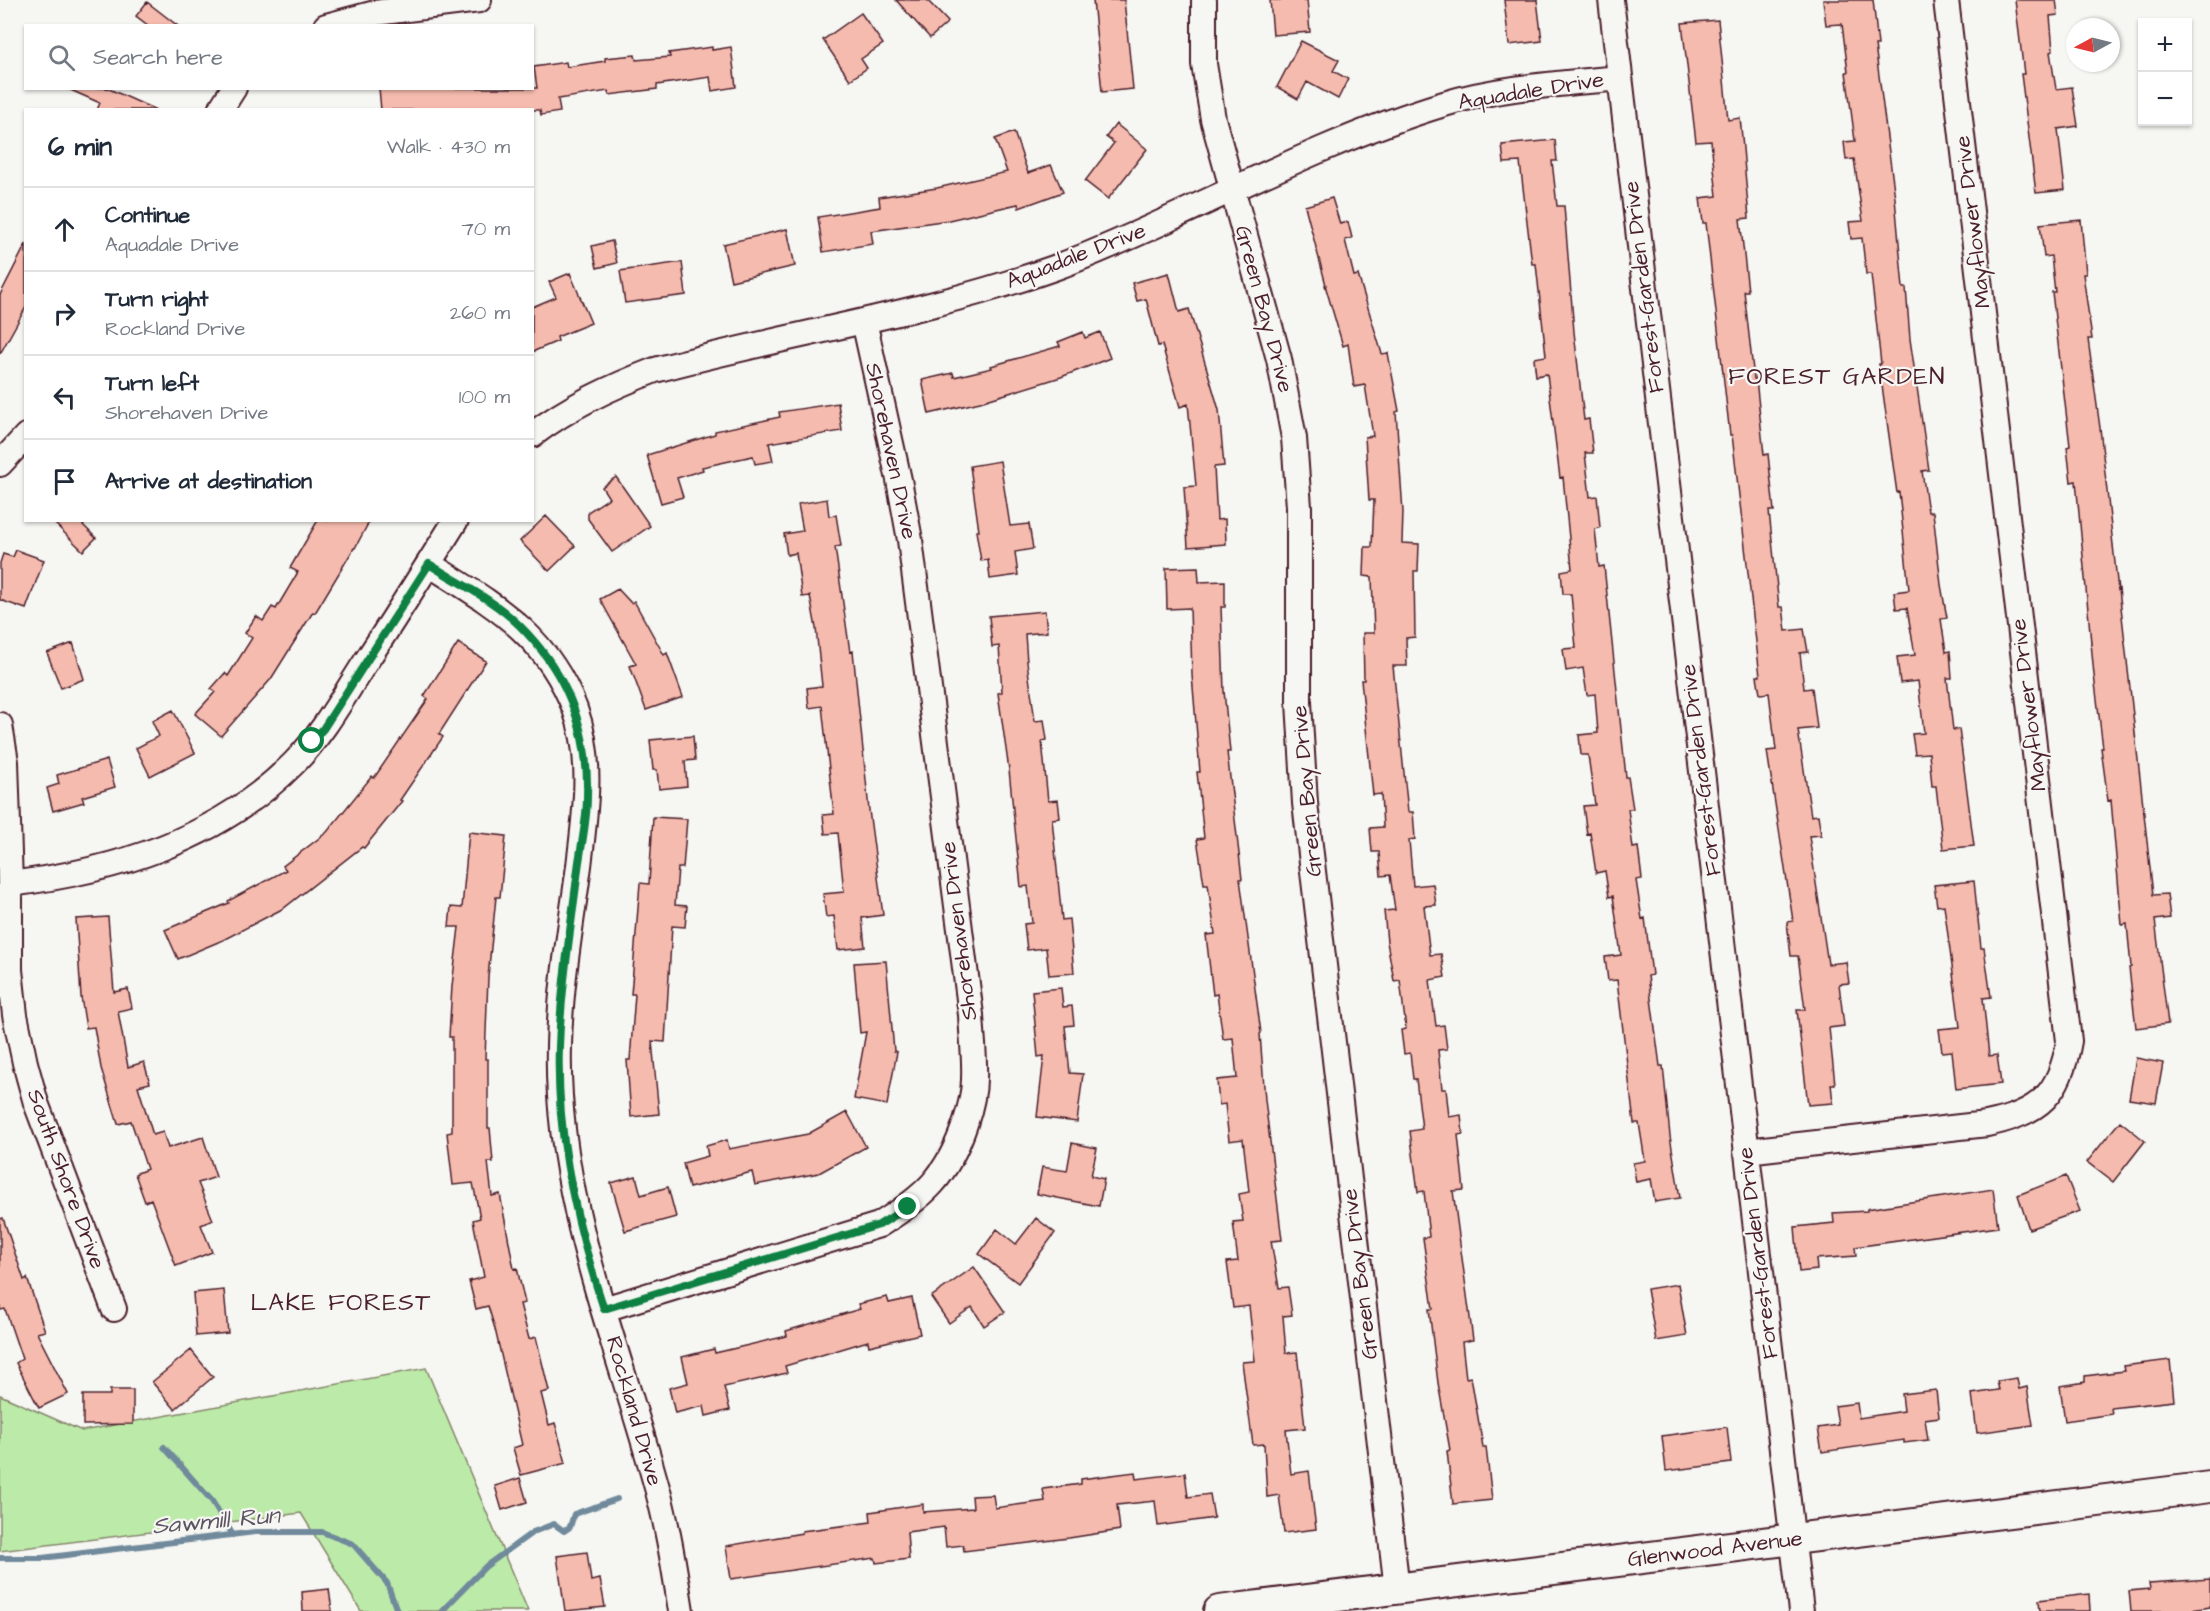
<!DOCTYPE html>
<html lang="en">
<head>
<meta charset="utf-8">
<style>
  body { margin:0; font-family:"Architects Daughter",sans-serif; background:#f2f2f3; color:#1f2937 }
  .controls { position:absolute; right:18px; top:18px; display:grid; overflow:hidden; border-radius:0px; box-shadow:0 2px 4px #0004 }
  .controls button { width:54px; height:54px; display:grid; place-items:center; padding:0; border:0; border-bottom:2px solid #e0e1e3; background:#fff; color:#1f2937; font:30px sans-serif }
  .compass { position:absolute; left:2066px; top:18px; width:54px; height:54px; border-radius:50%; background:#fff; box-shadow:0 2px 4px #0004; rotate:263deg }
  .stop { position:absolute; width:18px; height:18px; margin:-14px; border:4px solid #0b8043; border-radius:50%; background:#fff }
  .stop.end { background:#0b8043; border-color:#fff; box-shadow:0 2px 6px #0008 }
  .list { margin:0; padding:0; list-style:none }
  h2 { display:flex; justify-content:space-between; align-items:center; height:78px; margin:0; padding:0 24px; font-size:26px }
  h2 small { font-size:20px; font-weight:400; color:#747a83 }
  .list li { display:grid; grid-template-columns:39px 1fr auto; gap:18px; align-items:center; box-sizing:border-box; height:84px; padding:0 24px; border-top:2px solid #e0e1e3 }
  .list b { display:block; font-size:22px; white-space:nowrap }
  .list p { margin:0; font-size:20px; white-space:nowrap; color:#747a83 }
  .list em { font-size:20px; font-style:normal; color:#747a83 }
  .icon { flex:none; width:33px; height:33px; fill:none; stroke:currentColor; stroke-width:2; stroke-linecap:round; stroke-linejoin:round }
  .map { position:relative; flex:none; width:2210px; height:1611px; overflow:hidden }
  .search { position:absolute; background:#fff; box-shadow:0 2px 4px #0004; left:24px; top:24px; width:510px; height:66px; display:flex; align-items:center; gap:15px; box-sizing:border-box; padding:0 21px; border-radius:0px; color:#747a83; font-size:22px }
  .panel { position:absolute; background:#fff; box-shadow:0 2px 4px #0004; left:24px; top:108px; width:510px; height:414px; border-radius:0px }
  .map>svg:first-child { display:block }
  .green { fill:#bceaa8; stroke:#83846a; stroke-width:1.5 }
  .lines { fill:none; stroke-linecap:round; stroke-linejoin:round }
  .stream { stroke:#6f8a9c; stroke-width:6 }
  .building { fill:#f5bbae; stroke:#4a1f2b; stroke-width:1.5 }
  .minor-casing { stroke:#4a1f2b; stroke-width:28 }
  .tertiary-casing { stroke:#4a1f2b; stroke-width:34 }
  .minor { stroke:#f6f6f2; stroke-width:24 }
  .tertiary { stroke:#f6f6f2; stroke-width:30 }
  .route { stroke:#0b8043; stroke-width:8 }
  .labels { text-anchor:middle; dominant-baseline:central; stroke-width:4.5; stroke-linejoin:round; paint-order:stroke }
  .street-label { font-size:22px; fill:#4a1f2b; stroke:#f6f6f2 }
  .neighbourhood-label { font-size:24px; letter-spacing:1.5px; fill:#4a1f2b; stroke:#f6f6f2 }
  .water-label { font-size:24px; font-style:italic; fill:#5c5463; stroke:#f6f6f2 }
</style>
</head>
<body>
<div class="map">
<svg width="2210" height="1611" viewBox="0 0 2210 1611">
  <rect width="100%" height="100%" fill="#f6f6f2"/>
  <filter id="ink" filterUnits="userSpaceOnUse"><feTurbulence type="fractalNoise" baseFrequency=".0167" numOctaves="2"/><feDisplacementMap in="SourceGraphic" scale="12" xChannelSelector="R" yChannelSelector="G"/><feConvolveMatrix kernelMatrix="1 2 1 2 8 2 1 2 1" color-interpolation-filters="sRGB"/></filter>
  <g filter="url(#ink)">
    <path class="green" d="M426,1368l102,243h-167l-60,-98 -301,38v-156l82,36z"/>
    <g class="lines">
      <path class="stream" d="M164,1447l48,54 21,34
        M0,1558h42l213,-26h67l31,12 34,39 10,28
        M442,1611l44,-45 47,-34 21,-8 10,7 6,-4 4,-13 43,-15"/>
    </g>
    <path class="building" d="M896,0h31l21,22 -18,16z
      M1093,0h31l9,89 -31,3z
      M1270,0h37l3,32 -37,3z
      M1504,0h33l5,41 -33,4z
      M1823,0h50l5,45h-3l20,153 8,90h3l4,51 19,131 -7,1 6,41h5l8,73 6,33 -6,1 5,33 4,-1 2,27h-5l6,52 6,-1 15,117 -31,3 -7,-63h-4l-3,-33 -14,1 -3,-20 12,-1 -6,-52 -18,2 -3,-26 18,-2 -8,-47 -11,1 -2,-17 15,-2 -10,-98 -2,1 -18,-129h2l-10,-90h-5l-4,-36 -11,1 -2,-17 14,-1 -9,-62 -8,1 -2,-18 11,-1 -9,-69h2l-6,-48 -16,1z
      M2015,0h41l2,15 -8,1 3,35 -3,1 6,37 16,-2 6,39 -20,3 7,61 -29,3 -15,-119h3z
      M147,2l31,24h-29l-13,-10z
      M861,13l22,31 -22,15 6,9 -17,12 -27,-40z
      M1718,20l10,100 12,-2 2,19 7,81 -9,1 8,72h-4l10,88h2l8,76 4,-1 6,57h-5l10,96h4l3,24 18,-2 4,23 -8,1 4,36 8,-1 5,40 -19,2 13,86 7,-1 3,20 -12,1 19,128 18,-2 3,21 -10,1 5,42 -15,2 6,56h-4l2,19 -25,2 -11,-95h8l-7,-54h-7l-4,-34 6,-1 -26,-170 9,-1 -7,-57 -9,1 -3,-18h3l-28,-241h-2l-24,-212h-3l-3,-25 17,-2 -6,-55 -15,1 -14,-119z
      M1301,41l38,19 -6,11 15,8 -10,20 -31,-17 -9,17 -21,-12z
      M712,47v3l19,-3 5,40 -24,4 -2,-14 -53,8v4l-48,6 -1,-4 -50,8 2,13 -19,3 -1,-5h-159l-2,-22h158l-3,-21 32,-5 1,5 38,-6v-3l30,-3 1,5 34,-3 -1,-4z
      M66,88h41l49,22h-59l3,-7z
      M1116,124l31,25 -39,50 -23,-18 29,-38 -8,-6z
      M1014,132l14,41 23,-8 12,27 -44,16 -1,-4 -69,16 -78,11 2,13 -50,8 -5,-35 62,-10 -1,-10 58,-9 70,-16 -12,-33z
      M1555,140l2,21h-5l5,45h7l10,126 10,88 5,-1 4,34h-8l5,44 7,-1 3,32 -5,1 4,38 5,-1 22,211h2l5,32h-5l5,39 5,-1 4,32 -6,1 6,39 3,-1 7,57 -4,1 12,90h3l7,70 10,62 -25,4 -4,-23 -15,3 -3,-19 12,-2 -6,-38h-5l-17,-143 -9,1 -3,-24 16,-2 -8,-59 -4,1 -4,-26 -9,2 -6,-40 -3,1 -4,-28 12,-1 -7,-50h-7l-2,-20 19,-2 -3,-39 -8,1 -4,-27 -17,3 -3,-22 13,-1 -5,-54h-8l-2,-23 11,-2 -9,-92 -3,1 -13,-104 -11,2 -2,-18 12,-2 -10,-92h-4l-12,-102 -16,1 -2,-18z
      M1332,198l8,26 8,-2 4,16 -7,2 9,36 4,-1 24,79 6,-1 11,58 -3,1 7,100 -1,31 17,1 -1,27h-4l1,66 -9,1 1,28h-14l15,146h5l2,27 -6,1 4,46 20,-2 3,21 -12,1 6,49 11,-1 4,23 -15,3 6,46 8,-1 3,24 -9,1 4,39h4l3,28 12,-2 2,19 -5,1 6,55 -11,1 20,149 -11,2 4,36 5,-1 12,70h3l6,53 -39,4 -6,-53 3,-1 -12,-67 -9,-74h4l-10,-71 6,-1 -5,-46 -6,1 -8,-61 12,-2 -6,-50h-3l-3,-26 -6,1 -3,-24 5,-1 -6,-49 -6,1 -7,-39 -3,-31 11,-1 -5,-35 -9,1 -2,-24h-7l-2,-24 13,-1 -2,-33 -8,1 -12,-115h3l-1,-47h11l-2,-56 -8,-1 1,-29h7l2,-47h-5l-4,-63 8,-1 -8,-51 -11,2 -6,-43 -5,2 -18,-61h1l-21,-79z
      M2081,220l5,54h-3l9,65h-4l12,89 18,162 1,-1 34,306 14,-1 3,24 -15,2 13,104 -32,4 -7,-60 2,-1 -4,-43 -5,1 -11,-125 -3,1 -7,-53h2l-9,-73 -18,-194 -5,1 -4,-35 3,-1 -18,-154h3l-4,-36 -7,1 -4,-33z
      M787,229l8,37 -64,15 -8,-37z
      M612,241l5,22 -20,5 -5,-22z
      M26,244v63l-26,47v-59z
      M682,262l4,33 -61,8 -5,-32z
      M570,273l21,50 -34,14 1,4 -26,11v-45l24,-10 -7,-15z
      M1169,273l10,39 10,-3 30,101 5,56 -10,1 3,53 8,-1 1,25 -38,3 -4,-60 12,-1 -8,-82 -8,3 -18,-62 -4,1 -12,-47 -9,2 -5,-18z
      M1083,332l2,6 15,-6 10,26 -49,19 -81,25 -51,12 -7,-34 31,-7 1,4 38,-9 -1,-2 69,-20 -2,-4z
      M838,403l4,28 -73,12 4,18 -18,3 -2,-8 -51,11 1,3 -26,8 6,19 -22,6 -14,-48 68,-21v-3l65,-14 -1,-5z
      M1000,461l10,65 19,-2 4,25 -18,3 3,23 -28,4 -2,-19 -7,1 -5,-30h3l-9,-65z
      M616,477l34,49 -38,26 -24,-33v-7l21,-14 -7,-11z
      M827,499l2,17 7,-1 5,31 -6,1 15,105 3,-1 16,159 14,105 -21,3 3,29 -27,3 -4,-34 -8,1 -3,-23 21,-2 -6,-59 -13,1 -2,-19 11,-1 -12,-108 -13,2 -2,-20 15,-2 -6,-58 -6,-32 -8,1 -6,-44 -9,2 -3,-21 19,-3 -5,-27z
      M546,516l29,30 -26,25 -29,-30z
      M51,520h27l18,18 -13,13z
      M318,520h52l-15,28h-1l-39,65 -2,-1 -42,67 -50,57 -26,-22 20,-22 -4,-3 14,-16 3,3 24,-38 -7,-5 11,-17 7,5 9,-14 4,2 22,-37 -8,-4z
      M16,550l28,10 -18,49 -26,-9v-37l3,-9 10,3z
      M1198,567l1,15 26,-1v26h-4l3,84 6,61h-3l15,127h-2l21,154 -1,1 5,66 17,140 -11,1 8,47 9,-1 4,28 -9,1 3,37 11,-1 8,76 -19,2 5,44 18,-3 7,58 -32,4 -5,-38 -12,2 -3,-53 -11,1 -11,-83 13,-1 -6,-55 -16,2 -6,-46 11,-1 -5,-39 10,-1 -4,-27 10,-2 -6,-53 -14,2 -4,-37 -6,1 -2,-25 20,-2 -4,-40 -10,1 -6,-45 -4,1 -7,-60 9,-1 -7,-50h-4l-7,-45 7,-1 -7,-66h3l-8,-97 -2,-67 -23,1 -1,-41z
      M618,589l13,14 3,-2 30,54 3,-2 16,44 -37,13 -16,-44 6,-2 -36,-65z
      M1045,611l2,21 -22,2 2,28 8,59 9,-1 3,20 -5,1 6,60 10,-1 2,18 -8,1 10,101 7,-1 5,54 -25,2 -3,-27 -19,2 -3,-26 8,-1 -4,-37 -7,1 -12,-117 -11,-77 4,-1 -3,-46 -7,1 -3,-31z
      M73,643l11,36 -23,9 -14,-35z
      M458,643l28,18 -47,73 4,3 -43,63 2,1 -38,47 -2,-1 -78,61 -61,32 -45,19 -13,-29 64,-27 -1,-2 58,-31 -3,-4 44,-34 45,-56 2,2 54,-79 -4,-3z
      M173,710l22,43 -45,23 -14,-28 23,-12 -7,-15z
      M693,736l2,24 -10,1 2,25 -28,3 -2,-19h-4l-3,-30z
      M107,760l8,27 -33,10 2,5 -31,9 -6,-23 12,-4 -2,-9z
      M653,817l34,2 -4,49h-5l-3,37 12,1 -2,21 -13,-1 -7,116 -13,-1 7,73 -28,3 -4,-57h3l5,-66h-4l2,-23 7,-88 9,1z
      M469,832l37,4 -6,61h-4l-8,80 -3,82h3v69h2l3,34h-5l4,34 8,-2 14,75 3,-1 8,35 -5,1 9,35 7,-2 13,54 -8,2 8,32 6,-2 11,40 -45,12 -8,-27 9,-3 -27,-116 -7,-23 -12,3 -7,-28 15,-4 -11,-57 7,-2 -7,-35 -20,2 -6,-52 5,-1v-95h-3l3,-51 7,-59h-10l2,-20 11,1z
      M1974,881l7,67h3l7,49 -8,1 6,58 8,-1 4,29 -45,5 -4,-38 -10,1 -3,-23 21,-2 -16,-122 -7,1 -3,-21z
      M108,917l6,75 14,-3 4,19 -14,3 10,56 16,-5 6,21 -12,3 15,49 10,-3 5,16 35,-11 13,40 -18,6 15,37 -12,5 11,27 -36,14 -25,-67 -6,3 -10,-28 12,-5 -16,-48 -13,3 -17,-56 -7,-41 -8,1 -5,-31 -5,-78z
      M886,961l8,90 3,1 -10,53 -33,-6 12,-67 -6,1 -6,-70z
      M1061,988l2,19 9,-1 2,19 -9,1 5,47 13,1 -6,48 -40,-5 7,-61 -6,1 -6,-66z
      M2136,1058l27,5 -7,40 -27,-4z
      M847,1112l19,35 -47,26 -64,12 -3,-13 -63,16 -6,-25 25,-7 -2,-10 21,-6 2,9 79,-15z
      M2120,1121l25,20 -32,41 -26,-20z
      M1072,1143l25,5 -6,28 13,3 -5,27 -62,-12 5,-27 25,4z
      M636,1176l5,19 27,-8 8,30 -51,14 -14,-48z
      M2066,1176l14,35 -51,18 -11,-34z
      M1993,1189l5,38 -143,20 1,9 -40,3 1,11 -18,2 -4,-45 39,-4 -1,-10 34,-2v-2z
      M3,1218l21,62 3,-2 18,53 -8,2 31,61 -29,14 -23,-45 6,-4 -17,-50 -5,1v-91z
      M1036,1218l19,15 -37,50 -39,-29 18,-25 19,15z
      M974,1267l31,45 -21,14 -12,-19 -23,16 -18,-26z
      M1678,1284l9,52 -31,5 -9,-52z
      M224,1290l4,43 -32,3 -3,-43z
      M887,1297l2,6 23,-5 8,36 -51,12 -1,-5 -83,25 2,7 -63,14 6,23 -24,6 -2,-10 -29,7 -6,-25 19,-5 -6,-26 32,-8 1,4 72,-17 -1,-5 74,-22 -2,-5z
      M191,1350l22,27 -38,32 -23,-27z
      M2170,1360l4,41 -63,7 1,6 -47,7 -5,-35 25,-4v-6l39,-5 -1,-5z
      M2017,1378l2,11 8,-2 6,38 -56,8 -5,-39 27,-4 -2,-9z
      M110,1390h23v34l-50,1v-30h27z
      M1936,1390l3,27 -14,2 3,21 -24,3v-3l-82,12 -4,-24 20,-3 -3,-19 22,-3 2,15 45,-7 -2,-17z
      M1727,1427l4,36 -65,8 -4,-35z
      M1135,1472l1,7 49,-6 3,24 22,-3 4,24 -56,8 -3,-25 -38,4 3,25 -51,8 -105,13 -1,-6 -17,2 -2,-20 -37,5 2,27 -33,4 -1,-5 -144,21 -5,-33 76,-13v-2l69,-9 -1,-10 53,-8v8l50,-4 -1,-12 21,-1 2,13 50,-7 -2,-12 38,-5v-5z
      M520,1478l7,24 -25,8 -7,-24z
      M587,1552l4,29 9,-2 5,28 -40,4 -8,-55z
      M2210,1579v28l-25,4h-54l-2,-20 21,-2 -1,-6z
      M329,1589l3,22h-29l-1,-19z
      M2089,1594l1,17h-50l-1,-11z"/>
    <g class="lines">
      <g class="minor-casing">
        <path id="minor" d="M1204,0v64l9,55 66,240 15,79 5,69v195l6,101 92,786
          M1611,0l190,1611
          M326,26l49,-13 104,-13
          M220,110l14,-22
          M532,435c38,-29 79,-48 123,-65 133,-36 270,-56 399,-102 39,-14 76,-31 113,-48 91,-42 181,-87 277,-116 56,-17 117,-20 176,-26
          M0,464l26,-28
          M429,564c64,41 117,69 146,145 19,51 10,104 4,157 -8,60 -19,120 -20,180 -4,150 56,290 95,431 13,44 20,89 27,134
          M0,725l6,37 4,122v86l5,45 10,48 11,40 78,206
          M10,884c105,-13 208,-44 284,-121 29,-29 49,-66 71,-100 31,-47 61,-95 91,-143
          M1746,1151l241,-27c53,-11 73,-30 82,-83l-123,-1041
          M604,1309l275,-84c46,-29 68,-48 86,-101 5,-15 9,-30 9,-45 1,-21 -2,-43 -3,-64l-61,-475 -11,-60 -35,-159"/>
      </g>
      <g class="tertiary-casing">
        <path id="tertiary" d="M1219,1611l991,-124"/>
      </g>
      <use href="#minor" class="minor"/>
      <use href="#tertiary" class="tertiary"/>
    </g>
  </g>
  <g class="lines" filter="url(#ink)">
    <path class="route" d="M312,741l11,-12 106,-165c30,19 65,36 90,61 48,47 70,106 68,172 0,24 -6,49 -9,72 -7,59 -17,118 -19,177 -3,89 17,179 45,263l275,-84 29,-18"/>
  </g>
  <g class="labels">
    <g class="street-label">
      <text transform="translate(1531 91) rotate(-9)">Aquadale Drive</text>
      <text transform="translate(1973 222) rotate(-97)">Mayflower Drive</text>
      <text transform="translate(1076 256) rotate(-21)">Aquadale Drive</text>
      <text transform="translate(1644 287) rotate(-97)">Forest-Garden Drive</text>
      <text transform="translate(1264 309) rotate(75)">Green Bay Drive</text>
      <text transform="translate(891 451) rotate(78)">Shorehaven Drive</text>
      <text transform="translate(2029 705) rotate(-97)">Mayflower Drive</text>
      <text transform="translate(1701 770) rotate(-97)">Forest-Garden Drive</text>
      <text transform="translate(1307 791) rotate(-95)">Green Bay Drive</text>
      <text transform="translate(959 931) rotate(-97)">Shorehaven Drive</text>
      <text transform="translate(66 1179) rotate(70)">South Shore Drive</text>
      <text transform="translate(1758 1253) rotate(-97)">Forest-Garden Drive</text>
      <text transform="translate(1360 1274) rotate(-97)">Green Bay Drive</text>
      <text transform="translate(634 1411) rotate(74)">Rockland Drive</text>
      <text transform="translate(1715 1549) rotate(-7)">Glenwood Avenue</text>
    </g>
    <g class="neighbourhood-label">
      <text x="1837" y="377">FOREST GARDEN</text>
      <text x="341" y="1303">LAKE FOREST</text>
    </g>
    <g class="water-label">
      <text transform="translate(216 1521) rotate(-5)">Sawmill Run</text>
    </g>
  </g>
</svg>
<div class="controls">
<button>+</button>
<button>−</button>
</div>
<svg class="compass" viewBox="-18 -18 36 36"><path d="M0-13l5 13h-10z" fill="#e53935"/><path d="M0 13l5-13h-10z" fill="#747a83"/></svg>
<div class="stop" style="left:312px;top:741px"></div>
<div class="stop end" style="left:908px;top:1207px"></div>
<div class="search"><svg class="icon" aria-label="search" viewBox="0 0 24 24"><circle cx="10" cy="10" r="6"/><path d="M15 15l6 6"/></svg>Search here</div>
<section class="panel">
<h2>6 min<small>Walk · 430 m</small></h2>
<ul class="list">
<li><svg class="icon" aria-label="ahead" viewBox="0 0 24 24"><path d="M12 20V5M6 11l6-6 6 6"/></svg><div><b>Continue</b><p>Aquadale Drive</p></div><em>70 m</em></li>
<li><svg class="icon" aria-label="right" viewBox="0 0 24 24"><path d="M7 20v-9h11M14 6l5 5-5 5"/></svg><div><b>Turn right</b><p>Rockland Drive</p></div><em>260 m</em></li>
<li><svg class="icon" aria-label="left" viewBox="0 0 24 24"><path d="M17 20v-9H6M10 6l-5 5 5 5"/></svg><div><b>Turn left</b><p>Shorehaven Drive</p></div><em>100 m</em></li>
<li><svg class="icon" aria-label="arrive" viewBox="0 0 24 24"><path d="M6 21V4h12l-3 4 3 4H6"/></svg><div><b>Arrive at destination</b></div></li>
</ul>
</section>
</div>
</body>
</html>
